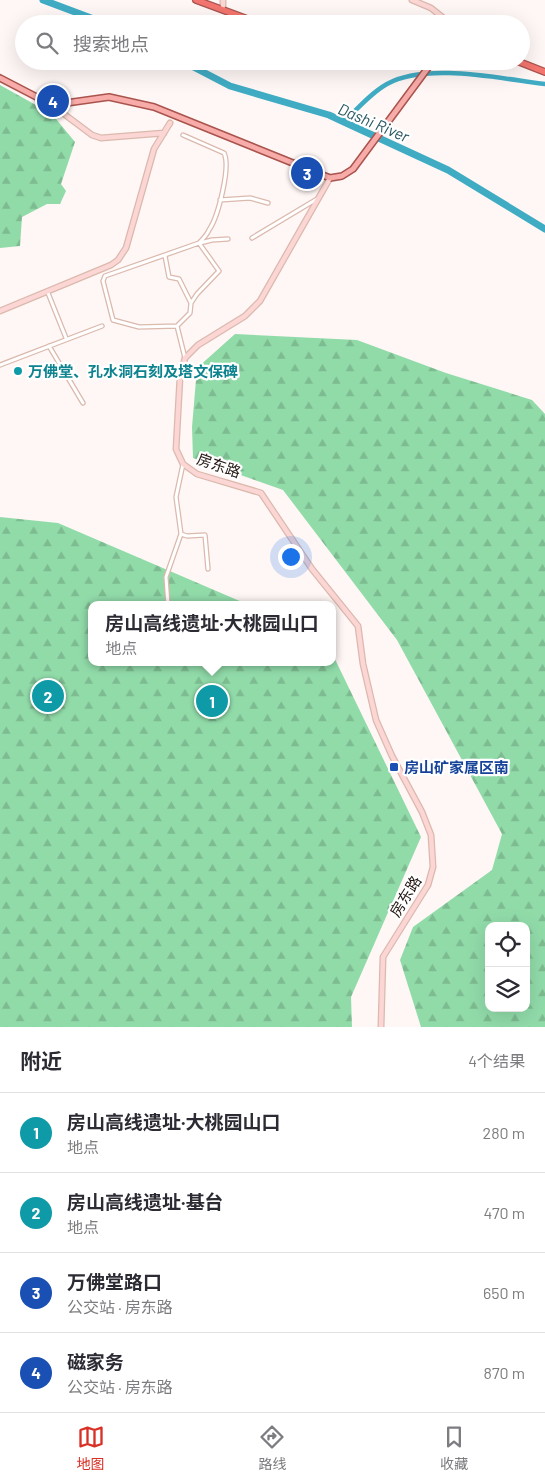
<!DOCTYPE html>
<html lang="zh">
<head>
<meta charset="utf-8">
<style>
  body { margin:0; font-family:Barlow,"Noto Sans SC",sans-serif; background:#f7f7f7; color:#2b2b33 }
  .controls { position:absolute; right:15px; bottom:15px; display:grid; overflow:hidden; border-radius:10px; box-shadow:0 5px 20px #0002 }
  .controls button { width:45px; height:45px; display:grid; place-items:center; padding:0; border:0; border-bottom:1px solid #e1e1e2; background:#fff; color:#2b2b33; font:25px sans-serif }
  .you { position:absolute; left:290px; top:556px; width:18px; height:18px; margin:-12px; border:4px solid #fff; border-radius:50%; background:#1a73e8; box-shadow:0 0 0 8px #1a73e833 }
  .badge { display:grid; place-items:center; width:32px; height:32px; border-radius:50%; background:#d93025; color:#fff; font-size:16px; font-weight:700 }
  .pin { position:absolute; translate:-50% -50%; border:2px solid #fff; box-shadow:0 1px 5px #0006 }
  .popup { position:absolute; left:88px; top:601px; width:248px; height:65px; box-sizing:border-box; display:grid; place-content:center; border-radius:10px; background:#fff; filter:drop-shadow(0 1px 4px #0005); font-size:16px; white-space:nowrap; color:#7c7c81 }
  .popup b { font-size:19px; color:#2b2b33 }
  .popup::after { content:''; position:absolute; left:50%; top:100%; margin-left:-10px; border:10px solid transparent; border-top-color:#fff }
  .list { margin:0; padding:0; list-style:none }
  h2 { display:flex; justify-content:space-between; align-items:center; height:65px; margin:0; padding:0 20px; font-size:21px }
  h2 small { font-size:16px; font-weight:400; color:#7c7c81 }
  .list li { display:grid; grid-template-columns:32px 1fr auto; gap:15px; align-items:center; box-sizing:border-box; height:80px; padding:0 20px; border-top:1px solid #e1e1e2 }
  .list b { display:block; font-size:19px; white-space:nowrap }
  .list p { margin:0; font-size:16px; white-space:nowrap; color:#7c7c81 }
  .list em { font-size:16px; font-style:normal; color:#7c7c81 }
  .icon { flex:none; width:28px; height:28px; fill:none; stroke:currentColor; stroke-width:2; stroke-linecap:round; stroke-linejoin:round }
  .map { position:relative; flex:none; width:545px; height:1027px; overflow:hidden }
  .search { position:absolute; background:#fff; box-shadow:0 5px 20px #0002; left:15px; right:15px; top:15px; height:55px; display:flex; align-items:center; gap:12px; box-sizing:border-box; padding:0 18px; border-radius:28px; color:#7c7c81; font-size:19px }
  .sheet { height:385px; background:#fff }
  nav { display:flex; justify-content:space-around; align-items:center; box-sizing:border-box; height:70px; border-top:1px solid #e1e1e2; background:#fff; font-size:14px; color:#7c7c81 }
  nav a { display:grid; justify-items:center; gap:2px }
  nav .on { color:#d93025 }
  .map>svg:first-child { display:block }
  .forest { fill:url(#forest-firs); fill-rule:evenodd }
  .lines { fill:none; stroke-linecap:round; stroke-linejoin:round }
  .canal { stroke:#40acc4; stroke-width:4.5 }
  .river { stroke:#40acc4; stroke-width:7 }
  .street-casing { stroke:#dbb9ad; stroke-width:5.5 }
  .secondary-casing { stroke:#dbb9ad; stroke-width:7 }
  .primary-casing { stroke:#aa544e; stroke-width:8 }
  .highway-casing { stroke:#aa544e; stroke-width:8 }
  .street { stroke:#fff; stroke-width:3 }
  .secondary { stroke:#fbd6d4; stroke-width:4.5 }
  .primary { stroke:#f8aca9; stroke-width:5 }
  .highway { stroke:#f3756f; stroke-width:5.5 }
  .culture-dot { fill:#0f9aa8; stroke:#fff; stroke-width:2 }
  .transit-dot { fill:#1a4fb4; stroke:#fff; stroke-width:2 }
  .labels { text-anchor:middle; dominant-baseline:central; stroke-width:4.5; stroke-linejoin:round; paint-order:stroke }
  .culture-label { font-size:15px; font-weight:bold; fill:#0d838f; stroke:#fff; text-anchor:start }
  .street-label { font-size:15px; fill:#211611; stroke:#fff }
  .transit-label { font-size:15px; font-weight:bold; fill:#164399; stroke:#fff; text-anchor:start }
  .water-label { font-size:16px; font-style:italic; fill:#295762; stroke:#fff }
</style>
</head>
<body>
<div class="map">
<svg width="545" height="1027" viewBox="0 0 545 1027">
  <defs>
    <pattern id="forest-firs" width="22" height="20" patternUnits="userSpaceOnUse" patternTransform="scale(1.25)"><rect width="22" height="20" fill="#91dba9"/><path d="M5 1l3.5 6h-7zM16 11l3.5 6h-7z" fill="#7dbb90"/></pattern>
  </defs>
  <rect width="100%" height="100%" fill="#fff7f5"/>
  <path class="forest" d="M0,85l52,29 23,28 -14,42 5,7 -6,13h-13l-25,13 -2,29 -20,2z
    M235,334l122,6 89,33 86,27 13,14v613h-124l-21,-67 13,-33 79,-57 10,-36 -105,-194 -114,-150 -90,-32 -1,-31 5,-59zM489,926h37v82h-37z
    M0,517l58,6 191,82h-157v57h240v-9l89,184 -70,160 1,30h-352z"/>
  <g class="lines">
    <path class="canal" d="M344,122c13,-13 27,-29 43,-38 39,-22 115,-5 158,0"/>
    <path class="river" d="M43,0l64,24
      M182,61l48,25 99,29 15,7 104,48 97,59"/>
    <g class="street-casing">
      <path id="street" d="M183,135l41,18c7,14 -6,64 -15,77 -2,5 -6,9 -10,13
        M220,200l30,-2 18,5
        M252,238l65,-39
        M200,243l12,-3 16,-1
        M165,256l4,21 10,2 12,24
        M48,293l18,45
        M177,326l-38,1 -26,-7 -10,-39 2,-5 94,-33 20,28 -22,23 -6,9 -1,10 -13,13 8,32
        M49,346l34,57
        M0,365l102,-39
        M181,534l6,2 18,-1 3,34
        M168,605l-2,-28 15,-43 -5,-37 7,-33"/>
    </g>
    <g class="secondary-casing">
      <path id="secondary" d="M412,0l19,8 20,16
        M223,6v-6
        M52,105l40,30 9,3 63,-5
        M330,178l-70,123 -15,15 -47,29 -13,13 -5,19 -4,72 7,15 14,10 64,19 51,76 46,57 5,38 13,56 16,36 30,56 9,23 2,32 -5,18 -45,72 -2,70
        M0,311l111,-46 7,-5 8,-12 28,-99 16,-26"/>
    </g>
    <g class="primary-casing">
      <path id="primary" d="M0,78l52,27 57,-8 45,10 176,71 12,-2 11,-7 80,-108"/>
    </g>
    <g class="highway-casing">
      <path id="highway" d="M196,0l65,24
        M517,61l28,11"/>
    </g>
    <use href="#street" class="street"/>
    <use href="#secondary" class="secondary"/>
    <use href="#primary" class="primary"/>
    <use href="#highway" class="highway"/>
  </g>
  <circle class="culture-dot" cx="18" cy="371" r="5"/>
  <rect class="transit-dot" x="389" y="762" width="10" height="10" rx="2.5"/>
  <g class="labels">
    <g class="culture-label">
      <text x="28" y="371">万佛堂、孔水洞石刻及塔文保碑</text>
    </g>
    <g class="street-label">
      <text transform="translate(219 465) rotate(19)">房东路</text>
      <text transform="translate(405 896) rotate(-58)">房东路</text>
    </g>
    <g class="transit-label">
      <text x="404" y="767">房山矿家属区南</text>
    </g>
    <g class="water-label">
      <text transform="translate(374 122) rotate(23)">Dashi River</text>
    </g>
  </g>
</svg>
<div class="controls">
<button><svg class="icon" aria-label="locate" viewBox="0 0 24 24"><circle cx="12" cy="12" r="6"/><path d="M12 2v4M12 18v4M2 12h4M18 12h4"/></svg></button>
<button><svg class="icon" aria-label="layers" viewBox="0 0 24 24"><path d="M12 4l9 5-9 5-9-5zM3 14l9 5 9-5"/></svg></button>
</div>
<div class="you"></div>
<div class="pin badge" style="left:212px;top:701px;background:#0f9aa8">1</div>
<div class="popup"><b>房山高线遗址·大桃园山口</b>地点</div>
<div class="pin badge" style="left:48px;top:696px;background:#0f9aa8">2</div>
<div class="pin badge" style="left:307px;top:173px;background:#1a4fb4">3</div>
<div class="pin badge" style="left:53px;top:101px;background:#1a4fb4">4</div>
<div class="search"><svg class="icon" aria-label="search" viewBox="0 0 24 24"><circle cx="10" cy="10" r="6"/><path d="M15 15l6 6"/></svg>搜索地点</div>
</div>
<section class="sheet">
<h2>附近<small>4个结果</small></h2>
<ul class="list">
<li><span class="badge" style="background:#0f9aa8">1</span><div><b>房山高线遗址·大桃园山口</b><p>地点</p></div><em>280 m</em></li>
<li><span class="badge" style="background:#0f9aa8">2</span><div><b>房山高线遗址·基台</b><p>地点</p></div><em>470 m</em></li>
<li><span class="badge" style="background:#1a4fb4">3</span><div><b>万佛堂路口</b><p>公交站 · 房东路</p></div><em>650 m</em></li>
<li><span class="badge" style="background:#1a4fb4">4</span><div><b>磁家务</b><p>公交站 · 房东路</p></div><em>870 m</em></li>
</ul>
</section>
<nav>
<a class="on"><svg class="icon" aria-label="map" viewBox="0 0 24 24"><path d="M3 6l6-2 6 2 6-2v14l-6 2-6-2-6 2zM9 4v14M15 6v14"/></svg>地图</a>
<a><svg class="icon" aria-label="directions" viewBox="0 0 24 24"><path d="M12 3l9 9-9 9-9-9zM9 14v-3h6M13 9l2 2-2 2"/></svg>路线</a>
<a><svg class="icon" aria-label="saved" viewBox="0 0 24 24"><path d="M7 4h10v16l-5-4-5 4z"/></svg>收藏</a>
</nav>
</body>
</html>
